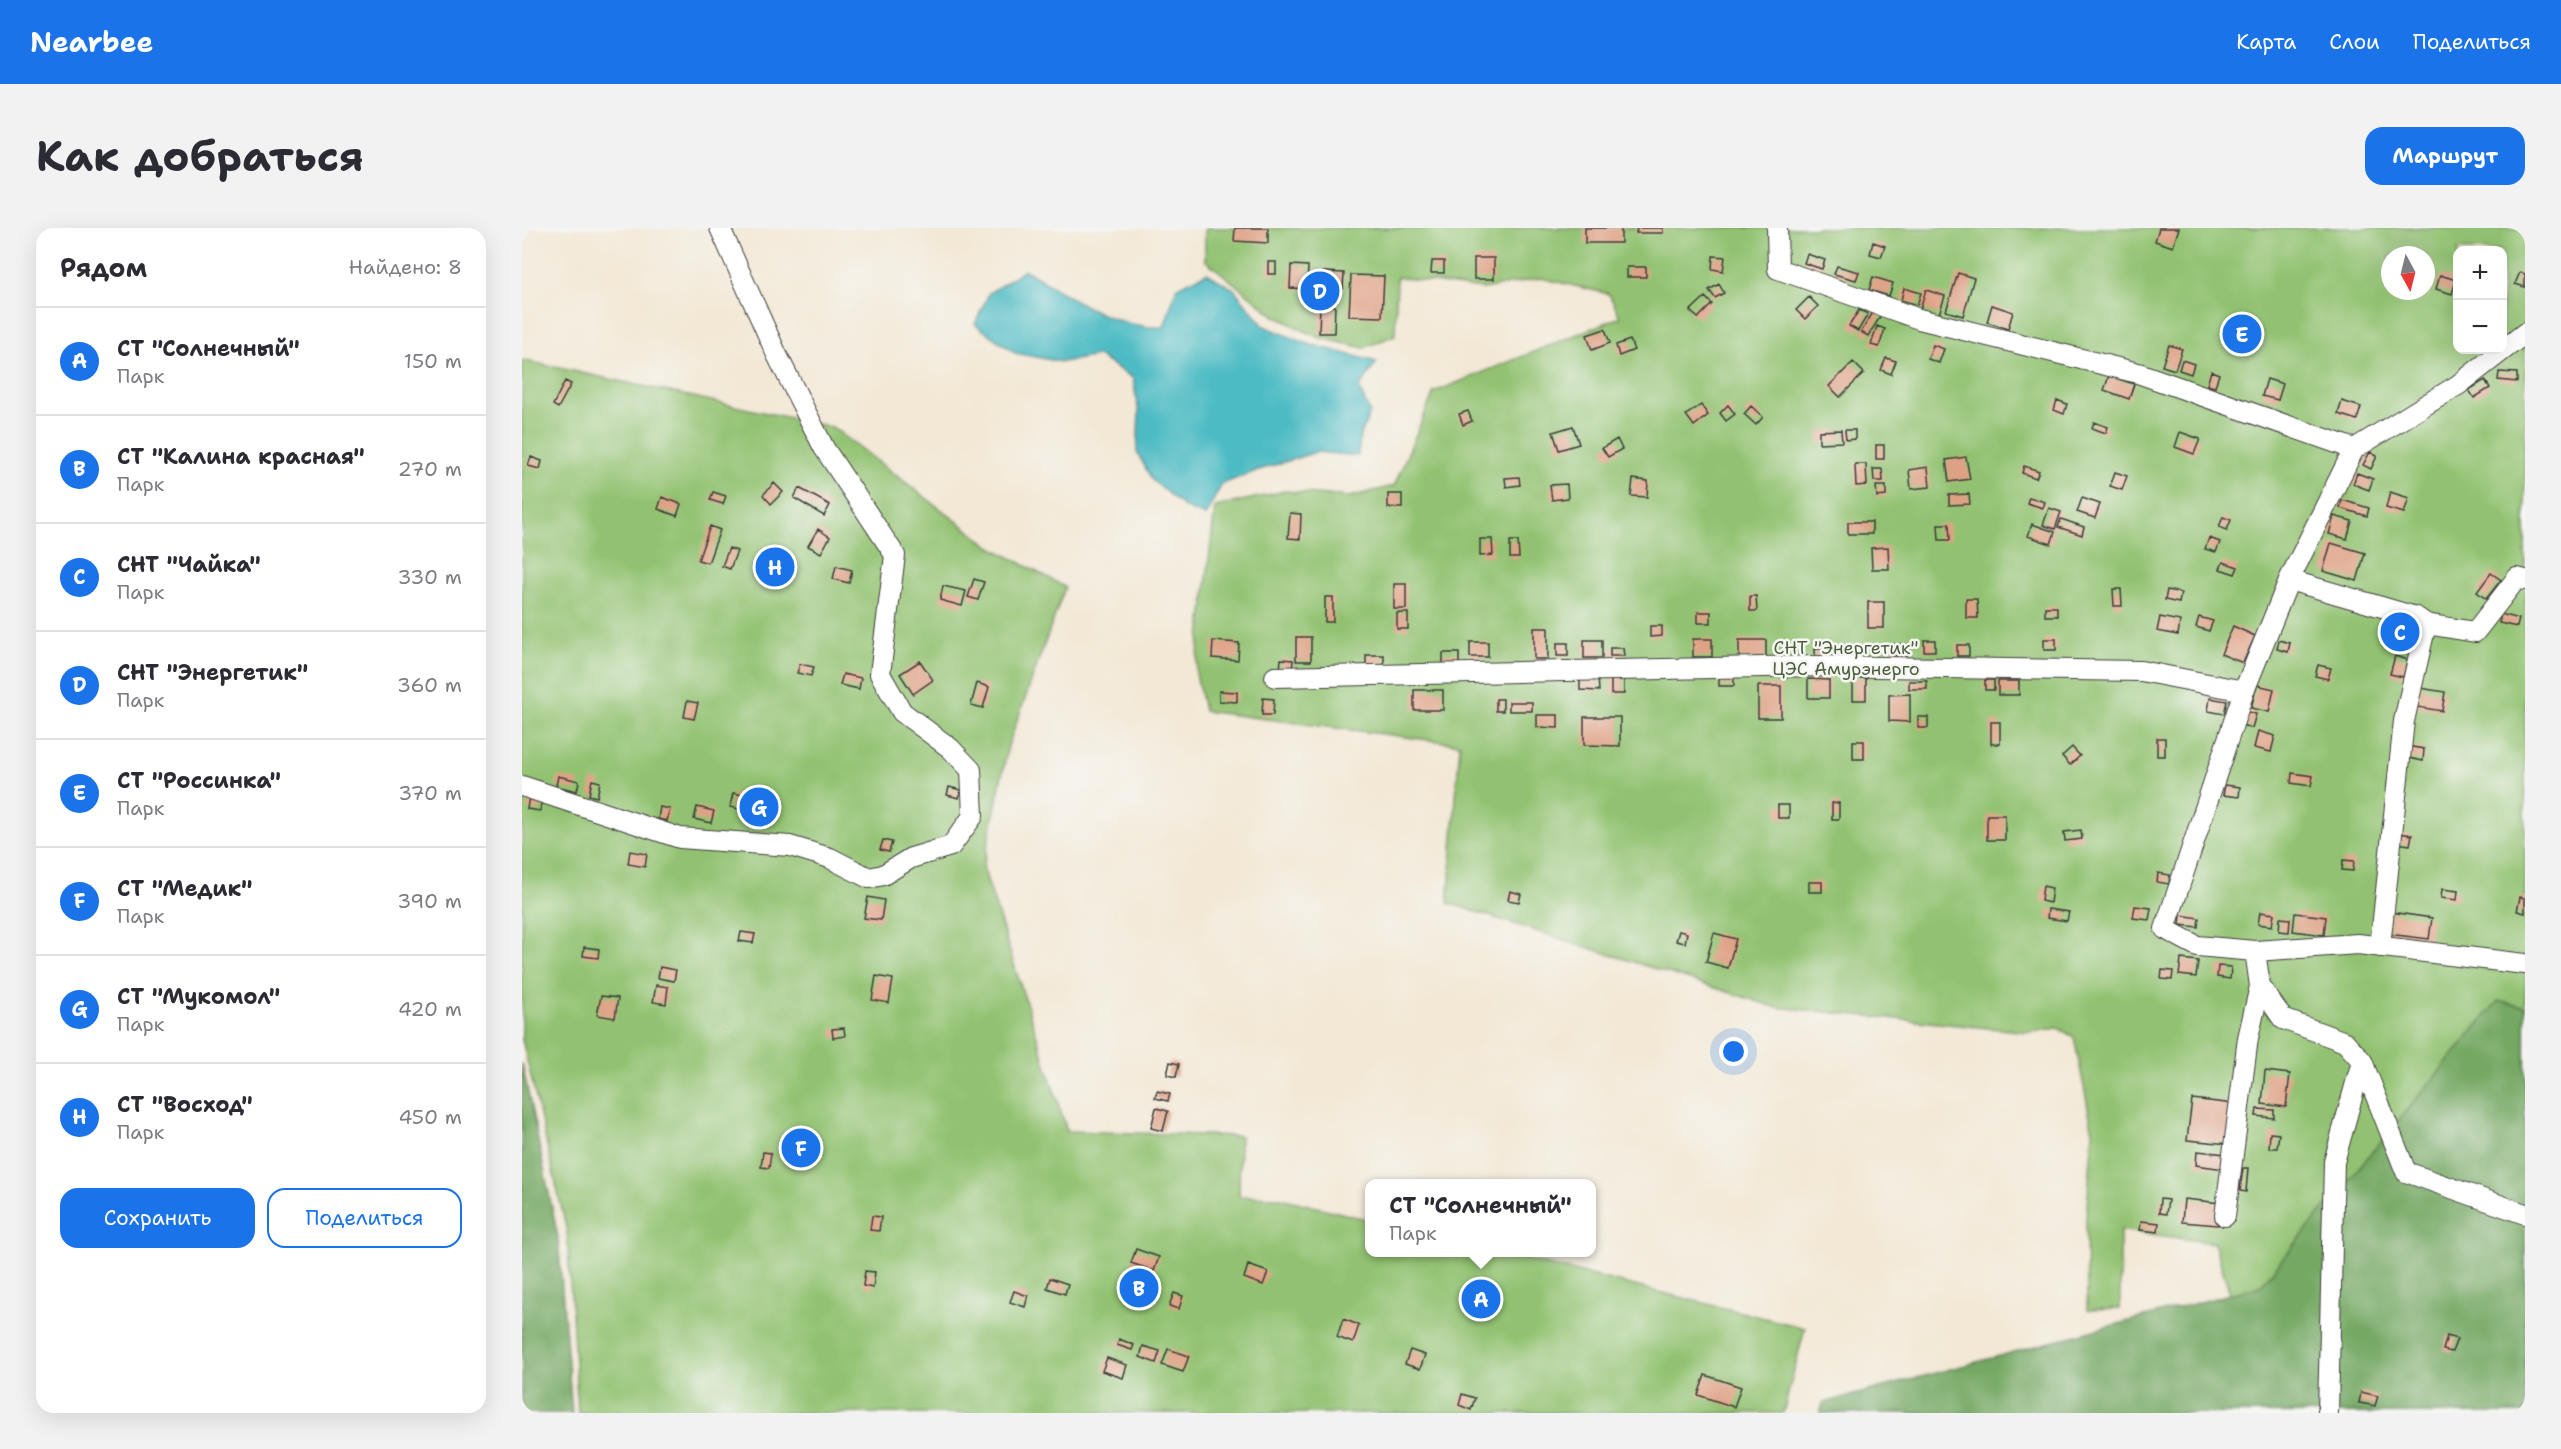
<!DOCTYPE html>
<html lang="ru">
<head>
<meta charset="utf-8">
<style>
  body { margin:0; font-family:"Shantell Sans",sans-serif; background:#f2f2f3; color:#2b2b33 }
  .controls { position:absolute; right:18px; top:18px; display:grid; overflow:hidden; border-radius:12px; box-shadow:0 6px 24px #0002 }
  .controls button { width:54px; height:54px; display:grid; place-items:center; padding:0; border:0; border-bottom:2px solid #e1e1e2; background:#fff; color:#2b2b33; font:30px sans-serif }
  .compass { position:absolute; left:1859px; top:18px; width:54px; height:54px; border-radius:50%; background:#fff; box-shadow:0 6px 24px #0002; rotate:173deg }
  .you { position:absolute; left:1212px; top:824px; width:21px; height:21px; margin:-15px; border:4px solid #fff; border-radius:50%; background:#1a73e8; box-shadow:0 0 0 9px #1a73e833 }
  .badge { display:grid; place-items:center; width:39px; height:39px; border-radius:50%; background:#1a73e8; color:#fff; font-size:20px; font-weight:700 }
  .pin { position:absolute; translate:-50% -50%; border:3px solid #fff; box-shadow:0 2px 6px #0006 }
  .popup { position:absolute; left:843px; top:951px; width:231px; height:78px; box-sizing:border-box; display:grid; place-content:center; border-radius:12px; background:#fff; filter:drop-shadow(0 2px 4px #0005); font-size:20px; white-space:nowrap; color:#7c7c81 }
  .popup b { font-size:22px; color:#2b2b33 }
  .popup::after { content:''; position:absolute; left:50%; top:100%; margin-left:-12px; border:12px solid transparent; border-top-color:#fff }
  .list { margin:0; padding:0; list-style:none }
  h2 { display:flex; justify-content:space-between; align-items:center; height:78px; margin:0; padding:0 24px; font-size:26px }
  h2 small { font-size:20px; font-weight:400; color:#7c7c81 }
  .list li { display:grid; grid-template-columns:39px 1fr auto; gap:18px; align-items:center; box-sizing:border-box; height:108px; padding:0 24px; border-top:2px solid #e1e1e2 }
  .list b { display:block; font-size:22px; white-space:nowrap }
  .list p { margin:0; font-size:20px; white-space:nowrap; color:#7c7c81 }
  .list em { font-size:20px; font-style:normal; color:#7c7c81 }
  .actions { display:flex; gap:12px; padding:18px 24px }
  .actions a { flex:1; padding:14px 0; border:2px solid #1a73e8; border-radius:18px; text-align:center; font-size:21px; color:#1a73e8 }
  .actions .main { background:#1a73e8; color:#fff }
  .map { position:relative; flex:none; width:2003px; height:1185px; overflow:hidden; border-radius:18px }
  header { display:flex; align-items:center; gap:36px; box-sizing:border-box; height:84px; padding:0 30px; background:#1a73e8; color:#fff }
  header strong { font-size:28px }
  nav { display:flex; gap:33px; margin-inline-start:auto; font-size:21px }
  .intro { display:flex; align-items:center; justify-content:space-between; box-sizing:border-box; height:144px; padding:0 36px }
  h1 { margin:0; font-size:42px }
  .button { padding:15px 27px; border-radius:18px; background:#1a73e8; color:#fff; font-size:21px; font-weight:700 }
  main { display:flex; gap:36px; padding:0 36px }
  aside { flex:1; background:#fff; border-radius:18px; box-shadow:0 6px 24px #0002 }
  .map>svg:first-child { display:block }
  .green { fill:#92c271; stroke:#576f46; stroke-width:1.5; fill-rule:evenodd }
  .forest { fill:#75a863; stroke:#486240; stroke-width:1.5 }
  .water { fill:#4dbbc4; stroke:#346c70; stroke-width:1.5 }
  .building { fill:#dfa185 }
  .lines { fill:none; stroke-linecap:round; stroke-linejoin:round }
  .street-casing { stroke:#3c3b38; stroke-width:22 }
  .street { stroke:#fff; stroke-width:20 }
  .labels { text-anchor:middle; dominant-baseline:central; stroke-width:5; stroke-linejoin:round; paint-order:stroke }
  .park-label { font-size:18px; fill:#4b5e3e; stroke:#f6f6f2 }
</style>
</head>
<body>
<header>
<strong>Nearbee</strong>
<nav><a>Карта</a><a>Слои</a><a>Поделиться</a></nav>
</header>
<div class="intro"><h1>Как добраться</h1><a class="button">Маршрут</a></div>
<main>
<aside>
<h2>Рядом<small>Найдено: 8</small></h2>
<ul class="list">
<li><span class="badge">A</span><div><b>СТ &quot;Солнечный&quot;</b><p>Парк</p></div><em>150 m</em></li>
<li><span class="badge">B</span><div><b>СТ &quot;Калина красная&quot;</b><p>Парк</p></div><em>270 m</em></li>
<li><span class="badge">C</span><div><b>СНТ &quot;Чайка&quot;</b><p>Парк</p></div><em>330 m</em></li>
<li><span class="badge">D</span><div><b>СНТ &quot;Энергетик&quot;</b><p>Парк</p></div><em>360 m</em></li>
<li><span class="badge">E</span><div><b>СТ &quot;Россинка&quot;</b><p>Парк</p></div><em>370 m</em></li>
<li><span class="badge">F</span><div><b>СТ &quot;Медик&quot;</b><p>Парк</p></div><em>390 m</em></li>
<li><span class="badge">G</span><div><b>СТ &quot;Мукомол&quot;</b><p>Парк</p></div><em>420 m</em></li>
<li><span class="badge">H</span><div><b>СТ &quot;Восход&quot;</b><p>Парк</p></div><em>450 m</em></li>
</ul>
<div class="actions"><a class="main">Сохранить</a><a>Поделиться</a></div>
</aside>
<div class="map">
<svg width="2003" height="1185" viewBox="0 0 2003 1185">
  <rect width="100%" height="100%" fill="#f6f6f2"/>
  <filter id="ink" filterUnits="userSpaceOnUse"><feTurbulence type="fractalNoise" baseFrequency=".0167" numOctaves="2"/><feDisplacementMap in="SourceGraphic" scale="12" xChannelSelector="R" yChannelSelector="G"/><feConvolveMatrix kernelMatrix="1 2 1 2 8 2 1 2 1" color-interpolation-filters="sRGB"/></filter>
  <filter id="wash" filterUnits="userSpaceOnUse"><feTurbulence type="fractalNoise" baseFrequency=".008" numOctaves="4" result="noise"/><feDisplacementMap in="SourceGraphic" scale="24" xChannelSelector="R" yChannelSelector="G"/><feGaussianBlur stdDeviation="1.35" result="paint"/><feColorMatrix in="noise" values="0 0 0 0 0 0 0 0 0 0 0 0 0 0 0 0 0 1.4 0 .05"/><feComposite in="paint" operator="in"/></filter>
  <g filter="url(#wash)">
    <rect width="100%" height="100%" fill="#f3e8d5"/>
    <path class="green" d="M683,0h1320v1185l-282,-79 -29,-91 -94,-13v79l-33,1 -1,-92 7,-86 -19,-95 -16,-9 -28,4 -255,-25 -327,-104 12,-159 -256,-33 -8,-38 19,-166 70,-16 64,6 45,-11 40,-94 186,-75 -11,-23 -68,-16 -58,11 -86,-12 -2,58 -31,13 -47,-11 -42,-21 -70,-56zM1936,22h44v100h-44zM1868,27h36v36h-36z
      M0,132l310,67 159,120 74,40 -57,159 -25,121 84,264 173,5 -1,60 37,1 94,23v32l131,1 304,75 -22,85h-1205l-11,-182 -45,-192z"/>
    <path class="forest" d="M1976,773l27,6v406h-705l3,-10 437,-117z
      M0,835l36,174 14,176h-50z"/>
    <path class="water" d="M503,42c43,25 88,60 139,57l13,-40 30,-14 27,16 30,37 41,17 72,19 -18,26 11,25 -10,22 -2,21 -42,-4 -60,19 -34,13 -17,32 -21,-9 -32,-27 -15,-28 2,-39 -6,-35 -35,-22 -36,6 -47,-9 -40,-29 14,-31z"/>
    <g id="blocks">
      <path class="building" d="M713,0h33v15l-34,-2z
        M1063,0h36v15h-36z
        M1115,0h26v5h-27z
        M1637,0h20l-6,19 -18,-6z
        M1351,14l12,4 -4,11 -11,-3z
        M1285,26l18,6 -3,9 -18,-6z
        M1191,28l12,1 -2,14 -11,-2z
        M952,30h20v21h-20z
        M910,33h12v12h-13z
        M746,34h8v12h-8z
        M769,37l17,1 -1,23 -17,-1z
        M1315,38l22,6 -3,8 -22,-6z
        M1105,39h19v10h-19z
        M802,44l20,1 -1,16 -19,-1z
        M1998,44l5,2v13l-10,-3z
        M1436,45l16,5 -11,38 -17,-5z
        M829,47l33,1 -2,41 -33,-1z
        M1918,47l16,5 -4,14 -16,-5z
        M1351,49l20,6 -4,13 -20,-6z
        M1197,56l5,9 -9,5 -6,-8z
        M1382,60l17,5 -4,12 -16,-5z
        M1404,62l19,6 -6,18 -19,-5z
        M1183,69l7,7 -14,14 -8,-7z
        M1287,69l9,9 -13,13 -9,-9z
        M798,77l15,1 -1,27h-15z
        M1470,77l21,7 -5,17 -21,-7z
        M1353,81l7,5 -14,22 -7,-4z
        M1337,82l9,4 -10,17 -9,-5z
        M1355,98l8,3 -6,18 -8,-2z
        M1083,101l5,14 -18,7 -5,-15z
        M1108,112l4,10 -15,6 -3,-11z
        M1411,117l11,4 -5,14 -11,-4z
        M1647,117l13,4 -7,21 -13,-4z
        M1364,130l10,3 -5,13 -10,-4z
        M1660,132l12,4 -3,10 -12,-4z
        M1331,134l11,11 -24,24 -11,-11z
        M1689,143l8,3 -4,13 -8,-2z
        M1977,144l18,1v9l-19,-2z
        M1587,148l25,8 -5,15 -25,-9z
        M1745,151l16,5 -5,16 -16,-4z
        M1963,152l5,8 -16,10 -5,-8z
        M43,153l6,3 -13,24 -5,-3z
        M1535,172l10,4 -3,10 -10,-4z
        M1820,173l19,6 -4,13 -19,-6z
        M1179,177l7,10 -14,11 -8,-11z
        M1206,177l7,9 -9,7 -6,-8z
        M1229,178l12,11 -7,8 -12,-11z
        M946,183l4,10 -9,4 -4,-11z
        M1572,194l14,5 -2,6 -14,-5z
        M1051,198l6,18 -20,6 -6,-18z
        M1319,202l1,12 -23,1v-12z
        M1323,202h10v9l-9,1z
        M1658,204l20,7 -6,15 -19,-7z
        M1095,211l5,10 -14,8 -6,-9z
        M1354,217h8v14h-8z
        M1848,224l7,4 -6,13 -8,-4z
        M9,229l11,4 -2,8 -12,-3z
        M1444,229l4,22 -21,3 -3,-22z
        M1333,236h11l1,21 -11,1z
        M1502,238l15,5 -3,7 -14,-5z
        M1406,239l2,20 -19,2 -2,-19z
        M1351,241h9l1,12h-9z
        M1593,244l12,4 -5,14 -12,-4z
        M1835,245l16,6 -4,11 -16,-6z
        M997,249l1,8 -14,2 -1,-9z
        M1111,251l15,2 -1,16 -16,-1z
        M252,255l9,9 -12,12 -8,-9z
        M1045,256l1,14 -16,2 -2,-15z
        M1354,258h10v10l-9,1z
        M277,260l31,17 -6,11 -30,-18z
        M191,264l13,4 -3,8 -13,-4z
        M1868,264l19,6 -5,15 -18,-5z
        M866,266h14v14h-14z
        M1447,266l1,10 -21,1v-10z
        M140,269l19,7 -4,12 -19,-7z
        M1507,269l16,5 -2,6 -16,-5z
        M1560,270l18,6 -5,14 -18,-6z
        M1820,272l27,8 -2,8 -27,-8z
        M1527,280l12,4 -6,17 -12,-4z
        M768,285l11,1 -1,25 -12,-1z
        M1812,288l18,5 -5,18 -18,-5z
        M1701,289l8,3 -4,10 -8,-3z
        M1539,291l23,8 -2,8 -24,-8z
        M1326,294h24v12h-24z
        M1416,296h11l1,16h-11z
        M1510,296l23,8 -4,12 -23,-8z
        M188,298l10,4 -12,33 -10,-3z
        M296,301l12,8 -9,16 -13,-7z
        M1687,310l11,4 -4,10 -11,-3z
        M958,311h12l1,16 -13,1z
        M988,313h8l1,17h-9z
        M1809,315l34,10 -8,28 -34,-10z
        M1366,319l1,22h-17l-1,-21z
        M207,320l8,3 -7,18 -8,-3z
        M1701,334l15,5 -3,7 -15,-5z
        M314,338l16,4 -3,13 -16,-4z
        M1969,345l10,7 -15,19 -9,-7z
        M452,351l10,3 -6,18 -10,-3z
        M872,356h12v25h-12z
        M421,358l23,5 -4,15 -22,-6z
        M1591,361h8l1,17h-8z
        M1645,362l14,3 -2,10 -14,-3z
        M1228,368h6l1,15h-7z
        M803,369h8v25h-8z
        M1444,371h11l1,19h-12z
        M1346,374h16v26h-16z
        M1523,379h12v9h-12z
        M1176,384h13v11h-13z
        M875,385h11v16h-11z
        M1979,386l18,5 -2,8 -18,-4z
        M1638,389l20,4 -2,14 -21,-4z
        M1677,389l14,4 -4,10 -13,-4z
        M1875,394l7,2 -4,13 -6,-2z
        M1128,398h12v10l-12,1z
        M1711,398l22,10 -12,27 -22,-9z
        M1012,400h14v31h-14z
        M774,409h15v24h-15z
        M1171,411h19v18h-19z
        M1522,411h12v11h-12z
        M1062,412h18v18h-18z
        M1217,412h27v19h-27z
        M1402,412h11v11h-11z
        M1757,412l11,3 -2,9 -11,-3z
        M691,413l26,2 -1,17 -26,-2z
        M948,414h18v15h-18z
        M1035,415h11v13h-11z
        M1370,416h15v11h-15z
        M1435,417h12v11h-12z
        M1088,420h13l1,8h-14z
        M1293,421h14v9h-14z
        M921,425h16v11h-16z
        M844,427h18v10h-18z
        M1873,428l13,4 -5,17 -13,-3z
        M759,431l12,1 -1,10h-12z
        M398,433l13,19 -20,14 -13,-20z
        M278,436l14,3 -3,9 -14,-3z
        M1796,437l13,3 -3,11 -13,-3z
        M321,446l18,4 -2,11 -19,-4z
        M1058,448h18l1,15 -19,-1z
        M1197,448h15v10h-15z
        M1089,449h13v17h-13z
        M1331,450h13v22h-13z
        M1286,451l21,1v18h-21z
        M1463,452h9v10h-9z
        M1387,453h18v8h-18z
        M1476,453h21v14h-21z
        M455,455l12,4 -6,21 -12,-3z
        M1735,457l17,4 -5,23 -18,-4z
        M1236,458h23v32h-23z
        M1898,460l25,4 -3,19 -25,-4z
        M892,462h29v20h-29z
        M697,463l18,1v10l-18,-1z
        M1388,466v28l-21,-1v-26z
        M741,470l11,1 -1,16h-11z
        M1688,470l17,3 -3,13 -16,-3z
        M974,471h7v12h-7z
        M165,473l11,2 -4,16 -10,-2z
        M987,474h23v9h-23z
        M1723,483l11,3 -4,14 -11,-3z
        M1015,487h21v13l-21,-1z
        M1062,489h36v29l-36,-1z
        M1396,489h10v11h-10z
        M1469,494h9v22h-9z
        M1736,503l17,5 -4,16 -17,-4z
        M1635,510h8v18h-8z
        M1331,513h11v18h-11z
        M1884,518l18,3 -1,12 -19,-4z
        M1550,519l8,9 -10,9 -8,-9z
        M1770,545l21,3 -2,10 -20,-3z
        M36,548l21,5 -2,10 -21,-5z
        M70,552l8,2 -3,15 -8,-2z
        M1703,557l15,2 -1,10 -16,-2z
        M427,559l12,3 -2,8 -12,-3z
        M211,565l10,2 -3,14 -10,-2z
        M7,568l13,2 -2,13 -13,-2z
        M1310,575h7v16h-7z
        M1256,577h11v13h-11z
        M138,579l10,2 -3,12 -9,-2z
        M175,579l17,4 -3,12 -17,-4z
        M1465,587h18v25h-18z
        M1559,602l1,9 -17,2 -1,-9z
        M1876,605l14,2 -2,10 -14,-2z
        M361,612l9,2 -3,10 -9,-2z
        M108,623l17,3 -2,13 -17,-3z
        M1821,632l11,1 -1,10 -11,-1z
        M1636,645l12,2 -1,9 -12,-2z
        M1287,654h13v10h-13z
        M1521,658l9,2 -2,15 -9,-2z
        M1920,661l16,2 -1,9 -16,-2z
        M988,663l11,3 -2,8 -11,-2z
        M346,669l16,3 -3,20 -17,-2z
        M1998,669l5,1v15l-8,-2z
        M1613,678l16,2 -2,12 -16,-2z
        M1526,681l21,3 -2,9 -20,-3z
        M1738,684l14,2 -2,12 -14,-2z
        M1868,684l42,6 -3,21 -41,-5z
        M1773,685l31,4 -2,18 -31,-4z
        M1659,687l18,3 -1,9 -18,-2z
        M1758,690l10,1 -1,13 -10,-1z
        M1157,703l8,2 -2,10 -9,-2z
        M219,704l14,2 -2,9 -14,-2z
        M1192,705l22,6 -8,29 -22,-6z
        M62,719l15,2 -1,9 -15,-2z
        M1659,731l17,2 -2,16 -17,-2z
        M1696,738l13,1 -1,12 -13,-2z
        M138,739l16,3 -2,11 -16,-3z
        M1640,742l11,1 -1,9 -11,-1z
        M354,748l17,3 -4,24 -17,-3z
        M134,757l12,2 -2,17 -13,-2z
        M79,768l17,2 -3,20 -18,-3z
        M322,800l1,8 -12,2 -1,-9z
        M648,834l9,2 -3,13 -9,-2z
        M1743,843l25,3 -4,33 -24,-3z
        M635,863l13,3 -2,7 -13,-3z
        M1670,871l42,5 -5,40 -42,-4z
        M634,880l12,3 -5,20 -12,-3z
        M1735,881l17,1v8l-18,-2z
        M1748,905l9,1 -2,14h-8z
        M1675,923l29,3 -2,15 -28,-4z
        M241,924l8,1 -2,15 -8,-1z
        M1721,940h5l-2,24 -6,-1z
        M1638,971l8,1 -2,14 -7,-1z
        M1662,971l37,4 -3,22 -36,-3z
        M350,988l9,1 -2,14 -9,-1z
        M1619,993l18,2 -1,9 -18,-2z
        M614,1021l23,8 -5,14 -23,-8z
        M726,1037l20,7 -5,13 -19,-7z
        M343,1043l10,1 -2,16 -10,-2z
        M528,1050l18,6 -3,10 -18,-6z
        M492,1063l14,5 -3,11 -15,-5z
        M652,1065l9,3 -4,13 -10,-3z
        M821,1091l16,6 -6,18 -16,-6z
        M1925,1108l10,3 -5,13 -9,-2z
        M597,1111l15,6 -2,5 -15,-5z
        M621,1118l17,5 -4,12 -16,-6z
        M646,1121l21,7 -6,16 -21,-7z
        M888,1122l15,5 -5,14 -15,-5z
        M585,1130l20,7 -4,13 -21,-7z
        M1183,1147l36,12 -7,20 -36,-12z
        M1839,1164l17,4 -3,10 -16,-3z
        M940,1166l13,4 -4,12 -12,-5z"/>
    </g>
  </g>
  <g filter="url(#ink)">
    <use href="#blocks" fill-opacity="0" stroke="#3c3b38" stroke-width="1.5"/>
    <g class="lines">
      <g class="street-casing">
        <path id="street" d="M1255,0l1,41 141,50 219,54 216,76
          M2003,105l-67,52 -104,64 -65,131 -45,111 -79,238 32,17 58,5 103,-7 167,20
          M1767,352l127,37 10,7 49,8 42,-54 8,2
          M753,449l542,-11 324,5 103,20
          M0,558l158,52 110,8 40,12 39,20 14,-3 28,-17 40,-12 22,-30 -2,-46 -21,-22 -48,-36 -22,-38 15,-119 -71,-107 -47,-93 -57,-127
          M1858,719l24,-226 22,-97
          M1738,758l23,33 62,23 17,19 44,111 119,42
          M1703,988l23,-178 12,-52 -5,-35
          M1806,1185l6,-251 28,-101"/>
      </g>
      <use href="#street" class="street"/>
    </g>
  </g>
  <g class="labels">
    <g class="park-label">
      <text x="1324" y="420">СНТ "Энергетик"<tspan x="1324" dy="21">ЦЭС Амурэнерго</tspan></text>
    </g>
  </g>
</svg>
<div class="controls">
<button>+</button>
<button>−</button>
</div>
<svg class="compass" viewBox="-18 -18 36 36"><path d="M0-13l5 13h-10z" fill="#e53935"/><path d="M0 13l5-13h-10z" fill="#7c7c81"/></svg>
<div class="you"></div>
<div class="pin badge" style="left:959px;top:1071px">A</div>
<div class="popup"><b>СТ &quot;Солнечный&quot;</b>Парк</div>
<div class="pin badge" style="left:617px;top:1060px">B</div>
<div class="pin badge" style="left:1878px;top:404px">C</div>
<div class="pin badge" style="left:798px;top:63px">D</div>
<div class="pin badge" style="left:1720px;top:106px">E</div>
<div class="pin badge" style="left:279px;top:920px">F</div>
<div class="pin badge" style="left:237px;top:579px">G</div>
<div class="pin badge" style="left:253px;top:339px">H</div>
</div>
</main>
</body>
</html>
